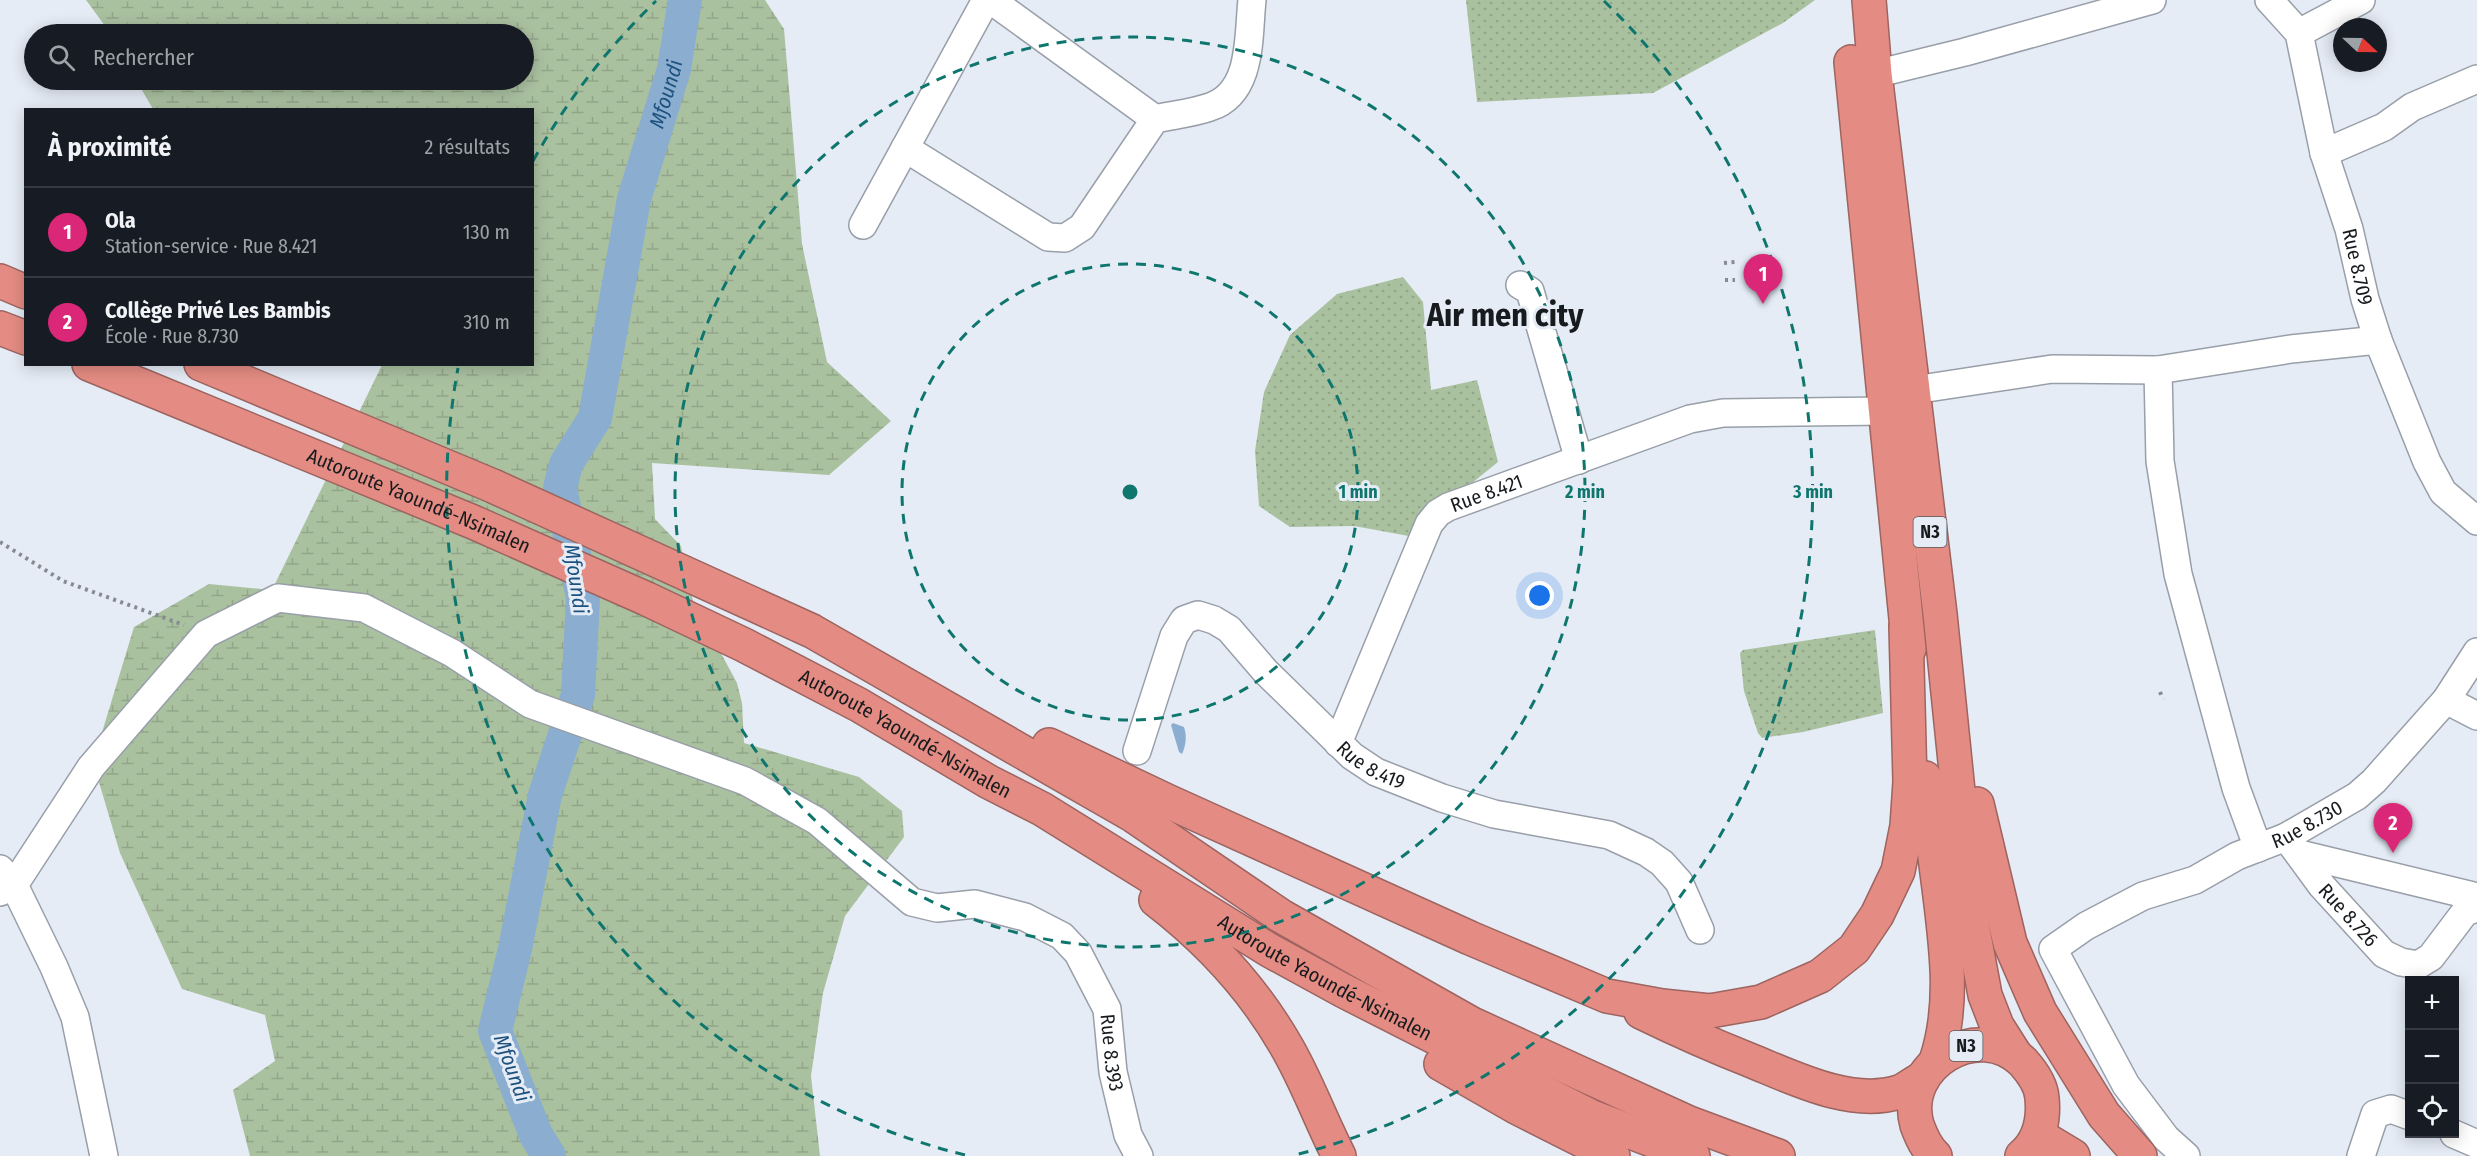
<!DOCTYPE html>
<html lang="fr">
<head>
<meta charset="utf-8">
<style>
  body { margin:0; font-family:"Fira Sans Condensed",sans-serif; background:#20242c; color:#f1f3f6 }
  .controls { position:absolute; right:18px; bottom:18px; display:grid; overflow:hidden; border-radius:0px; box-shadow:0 3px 15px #0003 }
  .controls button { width:54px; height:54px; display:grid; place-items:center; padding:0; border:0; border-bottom:2px solid #363941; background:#171b24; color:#f1f3f6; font:30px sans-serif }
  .compass { position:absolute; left:2333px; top:18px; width:54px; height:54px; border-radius:50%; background:#171b24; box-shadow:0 3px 15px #0003; rotate:112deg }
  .you { position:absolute; left:1540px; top:596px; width:21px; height:21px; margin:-15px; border:4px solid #fff; border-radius:50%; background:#1a73e8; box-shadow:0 0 0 9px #1a73e833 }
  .badge { display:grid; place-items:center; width:39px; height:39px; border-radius:50%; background:#db2777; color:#fff; font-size:20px; font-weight:700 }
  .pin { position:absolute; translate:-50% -50px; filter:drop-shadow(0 2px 3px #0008) }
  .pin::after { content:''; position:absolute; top:32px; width:21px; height:18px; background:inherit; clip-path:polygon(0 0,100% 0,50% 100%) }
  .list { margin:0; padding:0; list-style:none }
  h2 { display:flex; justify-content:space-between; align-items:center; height:78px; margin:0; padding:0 24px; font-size:26px }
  h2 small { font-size:20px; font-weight:400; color:#9ea1a6 }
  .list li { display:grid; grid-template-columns:39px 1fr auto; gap:18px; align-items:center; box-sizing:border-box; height:90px; padding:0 24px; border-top:2px solid #363941 }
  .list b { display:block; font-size:22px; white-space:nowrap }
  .list p { margin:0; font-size:20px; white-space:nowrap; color:#9ea1a6 }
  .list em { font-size:20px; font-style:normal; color:#9ea1a6 }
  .icon { flex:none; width:33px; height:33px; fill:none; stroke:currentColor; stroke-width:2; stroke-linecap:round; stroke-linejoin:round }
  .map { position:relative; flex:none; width:2477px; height:1156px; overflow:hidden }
  .search { position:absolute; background:#171b24; box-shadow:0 3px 15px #0003; left:24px; top:24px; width:510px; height:66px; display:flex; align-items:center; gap:15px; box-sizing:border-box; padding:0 21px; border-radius:33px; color:#9ea1a6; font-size:22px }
  .panel { position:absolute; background:#171b24; box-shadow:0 3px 15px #0003; left:24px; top:108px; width:510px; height:258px; border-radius:0px }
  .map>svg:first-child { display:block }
  .grass { fill:url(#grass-dots) }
  .wetland { fill:url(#wetland-marsh) }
  .water { fill:#8aadd0 }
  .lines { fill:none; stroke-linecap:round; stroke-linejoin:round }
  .river { stroke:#8aadd0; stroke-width:34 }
  .minor-casing { stroke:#989fa8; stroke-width:30 }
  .highway-casing { stroke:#9d6460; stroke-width:36 }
  .path { stroke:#868b92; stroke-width:4; stroke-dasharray:3 4.5; stroke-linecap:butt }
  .minor { stroke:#fff; stroke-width:27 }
  .highway { stroke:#e48c83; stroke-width:33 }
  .ring { fill:none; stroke:#0f766e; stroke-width:3; stroke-dasharray:10 8 }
  .labels { text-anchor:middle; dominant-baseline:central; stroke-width:6; stroke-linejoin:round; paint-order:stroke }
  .shield { fill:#e5ecf6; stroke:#565a5f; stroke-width:1.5 }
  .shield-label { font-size:18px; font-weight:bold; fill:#181b1e }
  .street-label { font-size:20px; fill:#181b1e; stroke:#e5ecf6 }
  .water-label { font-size:21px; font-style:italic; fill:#1d527f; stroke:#e5ecf6 }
  .town-label { font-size:32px; font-weight:bold; fill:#181b1e; stroke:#e5ecf6 }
  .centre { fill:#0f766e; stroke:#e5ecf6; stroke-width:3 }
  .ring-label { font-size:18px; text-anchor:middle; font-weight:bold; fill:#0f766e; stroke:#e5ecf6; stroke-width:6; stroke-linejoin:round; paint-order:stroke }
</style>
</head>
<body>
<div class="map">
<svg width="2477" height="1156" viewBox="0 0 2477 1156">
  <defs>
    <pattern id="grass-dots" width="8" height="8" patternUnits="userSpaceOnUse" patternTransform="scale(1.5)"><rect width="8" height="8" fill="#aac1a0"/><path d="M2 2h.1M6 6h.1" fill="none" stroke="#92a589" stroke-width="1.8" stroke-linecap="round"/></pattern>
    <pattern id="wetland-marsh" width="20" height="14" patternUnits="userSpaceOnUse" patternTransform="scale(1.5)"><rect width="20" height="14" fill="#aac1a0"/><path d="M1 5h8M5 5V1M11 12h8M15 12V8" fill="none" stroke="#92a589"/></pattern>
  </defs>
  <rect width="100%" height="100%" fill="#e5ecf6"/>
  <path class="grass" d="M1466,0h349l-32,23 -130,70 -176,9z
    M1403,277l20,25 8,88 46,-10 21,82 -26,21 -36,58 -82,-15 -64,1 -31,-21 -4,-55 9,-59 26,-57 47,-41z
    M1875,630l8,83 -80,19 -41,6 -4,-5 -14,-42 -4,-38 3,-3z"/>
  <path class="wetland" d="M86,0h679l19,29 18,215 25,118 64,59 -62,54 -177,-12 3,56 26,27 7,39 6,18 43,80 5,20 2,40 115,34 43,34 2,26 -59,79 -22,77 -12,83 9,80h-570l-17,-66 42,-29 -10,-46 -83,-26 -62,-136 -27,-91 41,-135 75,-43 63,6 110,-225 150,-1v-254l-379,-1 -17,-29h388v-46h-413z"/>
  <path class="water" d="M1173,723l11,4c3,9 2,18 -2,27l-3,-2 -8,-27z"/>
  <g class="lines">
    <path class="river" id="s1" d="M549,1156l-13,-21 -41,-104 20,-82 30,-154 33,-100 5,-97 -23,-110 6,-24 29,-46 39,-219 40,-130 11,-69"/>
    <g class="minor-casing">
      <g id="minor">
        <path d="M991,0l164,119"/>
        <path id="s2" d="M2269,0l30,33 25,120 25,76 16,70 13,41 49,122 16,30 34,29"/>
        <path d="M2299,33l62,-33"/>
        <path d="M1875,74l90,-22 187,-52"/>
        <path d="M905,148l143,89 17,1 17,-11 73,-108c18,-4 38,-6 55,-12 43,-14 38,-71 42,-107"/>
        <path d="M2324,153l60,-26 28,-20 65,-28"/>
        <path d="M863,225l123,-225"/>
        <path d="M1520,285l10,6 49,169"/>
        <path d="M2158,370l2,91 18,113 58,214 22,60"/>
        <path d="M1914,390l138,-21 106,1 133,-21 87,-9"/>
        <path d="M2446,700l31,16"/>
        <path id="s3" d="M1338,743l91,-219 9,-11 10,-6 242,-88 33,-6 164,-2"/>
        <path id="s4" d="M1137,751l37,-115 10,-16 14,-5 16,5 15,9 37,43 86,84 24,16 66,26 52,16 115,21 37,17 16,11 17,19 21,48"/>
        <path id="s5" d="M2286,837l36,49 62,68 17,8 17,3 13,-8 34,-45 12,-4"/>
        <path d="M2300,854l177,43"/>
        <path id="s6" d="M0,869l14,16 77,-118 115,-133 72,-36 86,10 88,45 78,51 215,77 72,40 95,81 25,6 38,-4 50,13 37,19 16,17 29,56 6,63 15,63 11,21"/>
        <path d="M0,892l14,-7 40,82 21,50 29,139"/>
        <path d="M2454,1134l23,10"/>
        <path id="s7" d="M2186,1156l-20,-18 -40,-53 -73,-136 33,-23 57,-30 52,-16 42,-24 49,-19 71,-41 17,-15 72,-81 31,-48"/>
        <path d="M2361,1156l14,-42 16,-5 19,7"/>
      </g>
    </g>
    <g class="highway-casing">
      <g id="highway">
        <path d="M1869,0l6,74 65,540 31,305 14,76 12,31 19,30"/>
        <path d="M1851,62l58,587"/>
        <path d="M0,281l26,11"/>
        <path d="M0,328l26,10"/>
        <path id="s8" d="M89,364l384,158 174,77 97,46 115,60 130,77 53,27 227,141 75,41 248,126 101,39"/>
        <path d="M201,364l292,122 319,145 322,185 147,100 191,108 217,99 89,33"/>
        <path d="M1049,745l118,56 303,137 137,58 55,10 48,5 51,-9 59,-26 34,-27 23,-34 21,-44 9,-45 3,-44 -4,-155"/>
        <path d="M1925,778c5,36 9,73 14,110 7,57 16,117 -3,173"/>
        <path d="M1977,804l33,139 30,69 64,103 36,41"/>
        <path d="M1156,900c52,40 96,87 129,144 21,35 35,75 54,112"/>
        <path d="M1641,1012c37,18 73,34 111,49 42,17 99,46 147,31 8,-3 16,-10 24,-14"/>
        <path d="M1441,1064l75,43 97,49"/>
        <path d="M2038,1135l35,21"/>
        <path d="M1935,1156c-9,-8 -14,-20 -18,-31 -17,-60 62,-107 106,-63 9,10 18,22 19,36 2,21 -2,43 -20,58"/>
      </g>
    </g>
    <path class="path" d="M1724,263l11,-1
      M1725,280h10
      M0,542l63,39 121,44
      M2160,692l3,7"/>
    <use href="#minor" class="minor"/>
    <use href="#highway" class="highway"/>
  </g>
  <g class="ring">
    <circle cx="1130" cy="492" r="228"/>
    <circle cx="1130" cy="492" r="455"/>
    <path d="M965 1155A683 683 0 0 1 458 368M533 161A683 683 0 0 1 656 1M1604 1A683 683 0 0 1 1295 1155"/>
  </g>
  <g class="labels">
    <g class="shield">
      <rect x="1913.5" y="517" width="33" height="30" rx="4.5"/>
      <rect x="1949.5" y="1031" width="33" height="30" rx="4.5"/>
    </g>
    <g class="shield-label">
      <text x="1930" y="532">N3</text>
      <text x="1966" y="1046">N3</text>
    </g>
    <g class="street-label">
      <text stroke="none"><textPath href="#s2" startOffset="286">Rue 8.709</textPath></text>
      <text stroke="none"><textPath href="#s3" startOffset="304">Rue 8.421</textPath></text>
      <text stroke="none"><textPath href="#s8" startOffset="357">Autoroute Yaoundé-Nsimalen</textPath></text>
      <text stroke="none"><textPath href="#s8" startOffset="897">Autoroute Yaoundé-Nsimalen</textPath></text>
      <text stroke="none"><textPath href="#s4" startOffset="387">Rue 8.419</textPath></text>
      <text stroke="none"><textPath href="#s7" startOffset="532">Rue 8.730</textPath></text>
      <text stroke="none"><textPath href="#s5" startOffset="100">Rue 8.726</textPath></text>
      <text stroke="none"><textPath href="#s8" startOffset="1383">Autoroute Yaoundé-Nsimalen</textPath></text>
      <text stroke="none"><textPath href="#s6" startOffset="1420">Rue 8.393</textPath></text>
    </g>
    <g class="water-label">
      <text stroke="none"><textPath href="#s1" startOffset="1104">Mfoundi</textPath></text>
      <text transform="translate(576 579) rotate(82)">Mfoundi</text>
      <text transform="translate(512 1068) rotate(70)">Mfoundi</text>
    </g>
    <g class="town-label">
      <text x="1505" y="315">Air men city</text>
    </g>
  </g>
  <circle cx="1130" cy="492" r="9" class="centre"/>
  <g class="ring-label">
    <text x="1358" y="498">1 min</text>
    <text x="1585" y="498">2 min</text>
    <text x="1813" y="498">3 min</text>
  </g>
</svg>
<div class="controls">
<button>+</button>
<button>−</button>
<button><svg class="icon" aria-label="locate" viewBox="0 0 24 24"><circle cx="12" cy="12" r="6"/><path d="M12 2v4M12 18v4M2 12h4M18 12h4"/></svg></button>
</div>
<svg class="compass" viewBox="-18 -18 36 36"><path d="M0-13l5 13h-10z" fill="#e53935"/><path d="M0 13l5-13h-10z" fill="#9ea1a6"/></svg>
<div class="you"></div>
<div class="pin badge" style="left:1763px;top:304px">1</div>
<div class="pin badge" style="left:2393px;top:853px">2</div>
<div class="search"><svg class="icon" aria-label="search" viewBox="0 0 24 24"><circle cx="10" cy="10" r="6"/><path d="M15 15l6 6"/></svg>Rechercher</div>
<section class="panel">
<h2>À proximité<small>2 résultats</small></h2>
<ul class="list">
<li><span class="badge">1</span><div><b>Ola</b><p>Station-service · Rue 8.421</p></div><em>130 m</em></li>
<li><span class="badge">2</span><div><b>Collège Privé Les Bambis</b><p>École · Rue 8.730</p></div><em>310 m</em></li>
</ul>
</section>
</div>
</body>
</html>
